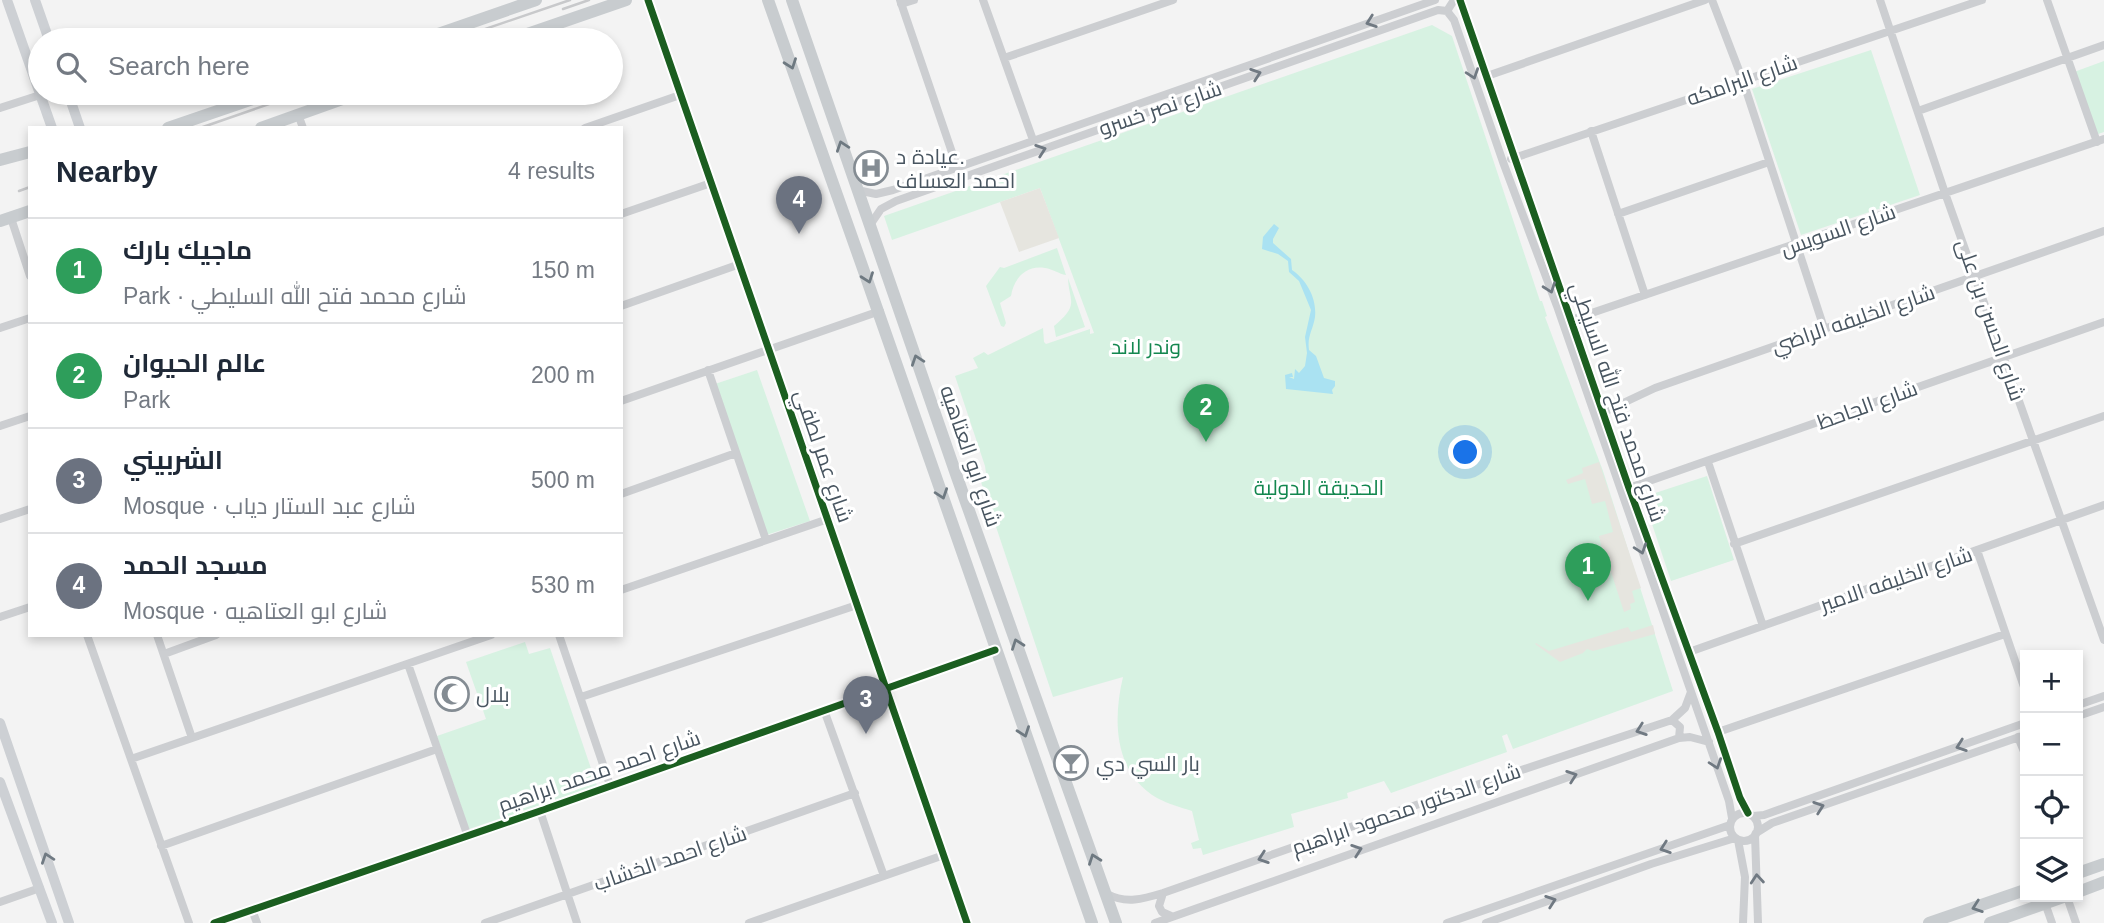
<!DOCTYPE html>
<html lang="en">
<head>
<meta charset="utf-8">
<style>
  body { margin:0; font-family:Helvetica,Cairo,sans-serif; background:#f6f6f7; color:#1f2937 }
  .controls { position:absolute; right:21px; bottom:21px; display:grid; overflow:hidden; border-radius:0px; box-shadow:0 4px 10px #0003 }
  .controls button { width:63px; height:63px; display:grid; place-items:center; padding:0; border:0; border-bottom:2px solid #e0e1e3; background:#fff; color:#1f2937; font:35px sans-serif }
  .you { position:absolute; left:1466px; top:453px; width:24px; height:24px; margin:-18px; border:5px solid #fff; border-radius:50%; background:#1a73e8; box-shadow:0 0 0 10px #1a73e833 }
  .badge { display:grid; place-items:center; width:46px; height:46px; border-radius:50%; background:#848c93; color:#fff; font-size:23px; font-weight:700 }
  .pin { position:absolute; translate:-50% -58px; filter:drop-shadow(0 2px 4px #0008) }
  .pin::after { content:''; position:absolute; top:37px; width:24px; height:21px; background:inherit; clip-path:polygon(0 0,100% 0,50% 100%) }
  .list { margin:0; padding:0; list-style:none }
  h2 { display:flex; justify-content:space-between; align-items:center; height:91px; margin:0; padding:0 28px; font-size:30px }
  h2 small { font-size:23px; font-weight:400; color:#747a83 }
  .list li { display:grid; grid-template-columns:46px 1fr auto; gap:21px; align-items:center; box-sizing:border-box; height:105px; padding:0 28px; border-top:2px solid #e0e1e3 }
  .list b { display:block; font-size:26px; white-space:nowrap }
  .list p { margin:0; font-size:23px; white-space:nowrap; color:#747a83 }
  .list em { font-size:23px; font-style:normal; color:#747a83 }
  .icon { flex:none; width:38px; height:38px; fill:none; stroke:currentColor; stroke-width:2; stroke-linecap:round; stroke-linejoin:round }
  .map { position:relative; flex:none; width:2104px; height:923px; overflow:hidden }
  .search { position:absolute; background:#fff; box-shadow:0 4px 10px #0003; left:28px; top:28px; width:595px; height:77px; display:flex; align-items:center; gap:18px; box-sizing:border-box; padding:0 24px; border-radius:38px; color:#747a83; font-size:26px }
  .panel { position:absolute; background:#fff; box-shadow:0 4px 10px #0003; left:28px; top:126px; width:595px; height:511px; border-radius:0px }
  .map>svg:first-child { display:block }
  .green { fill:#d7f2e2 }
  .sand { fill:#e6e5df }
  .water { fill:#aae2f2 }
  .lines { fill:none; stroke-linecap:round; stroke-linejoin:round }
  .street { stroke:#ccced1; stroke-width:8 }
  .secondary { stroke:#cdd0d4; stroke-width:10 }
  .primary { stroke:#c8cccf; stroke-width:12 }
  .rail { stroke:#c8c9cb; stroke-width:2.5 }
  .cycleway-casing { stroke:#fff; stroke-width:11 }
  .cycleway { stroke:#1b5e20; stroke-width:7 }
  .oneway { stroke:#707982 }
  .oneway2 { stroke:#6e7981 }
  .oneway3 { stroke:#707a83 }
  .labels { text-anchor:middle; dominant-baseline:central; stroke-width:6; stroke-linejoin:round; paint-order:stroke }
  .street-label { font-size:21px; fill:#485560; stroke:#fff }
  .poi-label { font-size:21px; fill:#485560; stroke:#fff; text-anchor:start }
  .park-label { font-size:21px; fill:#13874f; stroke:#fff }
</style>
</head>
<body>
<div class="map">
<svg width="2104" height="923" viewBox="0 0 2104 923">
  <rect width="100%" height="100%" fill="#f3f3f3"/>
  <path class="green" d="M1432,25l20,11 88,265h2l5,15 -2,1 58,154 70,220 -160,58 -6,-15 -5,2 5,16 -116,41 -7,-12 -37,12 1,5 -57,16 3,13 -91,28 -2,-7 -8,1 -2,-6 8,-3 -7,-29c-12,-4 -24,-7 -35,-13 -44,-26 -44,-79 -34,-121l-70,20 -74,-221 7,-3 -1,-7 -30,-90 23,-8 -5,-10 11,-6 4,3 55,-27 1,14 2,2 44,-15v5l4,-1 -54,-145 -148,52 -8,-24z
    M1871,50l49,145 -119,40 -49,-146z
    M2104,61v71l-6,2 -24,-62z
    M1057,248l9,27c-7,-1 -13,-6 -21,-7 -20,-3 -31,11 -34,28l-11,7 6,20 -2,4 -3,-1 -15,-40 14,-19 4,1z
    M1068,278l17,49 -29,10 -2,-11c26,-22 15,-24 14,-48z
    M757,370l53,151 -44,14 -54,-150z
    M1707,476l27,84 -63,21 -28,-84z
    M525,642l4,12 21,-6 47,138 -128,43 -32,-93 49,-17 -20,-57z"/>
  <path class="sand" d="M1040,188l19,50 -40,14 -19,-50z
    M1599,462l42,126 -9,3 3,11 -5,2 1,5 -7,3 -13,-40 -3,1 -9,-37 14,-4 -8,-31 -13,3 -7,-25 -17,5 -2,-4 17,-7 -1,-5z
    M1653,625l2,9 -62,17 -6,-2 -4,4 -23,9 -25,-18 1,-1 13,8 79,-24 3,5z"/>
  <path class="water" d="M1274,224l5,4 -6,11v4l18,16 1,11c15,10 25,29 23,47 -2,13 -8,19 -6,33l7,6 8,22 11,3v5l-3,4 1,4 -47,-5 -1,-14 7,-2 1,4h-4l5,2 1,-10 4,4 6,-7 2,-13 -2,-16 6,-27 -12,-29 -10,-9 -1,-11 -10,-7 -16,-5 1,-12z"/>
  <g class="lines">
    <path class="street" d="M648,0l319,923
      M900,0l57,167
      M983,0l50,140
      M1460,0l169,488 89,244 22,66 8,15
      M1712,0l31,81 81,247
      M1880,0l65,193 159,447
      M2047,0l50,142
      M901,4l13,-4
      M1447,11l7,9 49,142 54,144 172,495 3,17
      M1447,11l7,-11
      M1004,58l169,-58
      M1487,76l218,-76
      M0,108l40,-13
      M1918,111l186,-66
      M298,114l5,14
      M585,128l95,-33
      M1591,131l54,164
      M1511,159l471,-159
      M857,190l19,4 17,-4 542,-190
      M621,214l90,-31
      M1618,214l151,-52
      M11,218l19,58
      M870,225l11,-16 15,-8 542,-191 9,1
      M621,306l119,-42
      M1571,320l533,-181
      M0,328l30,-10
      M708,370l58,170
      M621,401l259,-90
      M1604,412l51,-24 449,-157
      M0,426l30,-10
      M1708,462l55,164
      M1629,488l475,-166
      M621,494l115,-41
      M0,519l30,-10
      M1734,544l370,-128
      M1977,550l48,140
      M621,590l207,-71
      M0,617l30,-10
      M87,635l102,288
      M157,635l35,103
      M559,635l51,150
      M1689,652l415,-147
      M164,654l52,-19
      M408,664l59,170
      M581,697l276,-92
      M2078,705l26,-9
      M824,710l60,166
      M2078,716l26,-9
      M1672,720l8,7 -1,11
      M1718,732l287,-98
      M2018,737l7,17
      M131,759l360,-124
      M540,811l37,112
      M1730 827a14 14 0 1 1 28 0a14 14 0 1 1-28 0Z
      M1753,816l11,-1 261,-92
      M1756,833l16,-10 253,-88
      M1755,835l3,88
      M1738,840l7,37 -2,46
      M161,846l276,-97
      M1163,893l-4,13 3,6 9,4
      M1107,894c19,10 36,5 56,-1l199,-70 310,-103 13,-12 6,-16
      M2067,897l9,26
      M0,902l40,-14
      M2045,903l7,20
      M252,910l5,13
      M214,923l326,-112 455,-161
      M485,923l370,-130
      M749,923l195,-68
      M1155,923l524,-185 11,-1 19,5
      M1447,923l283,-98
      M1486,923l165,-59 84,-26"/>
    <path class="secondary" d="M7,0l45,128
      M35,0l14,40
      M68,93l12,35
      M0,723l69,200
      M0,782l52,141"/>
    <path class="primary" d="M768,0c110,307 215,616 324,923
      M792,0l165,477 159,446
      M421,40l115,-40
      M510,40l116,-40
      M168,128l102,-35
      M261,128l98,-35
      M0,160l30,-8
      M0,221l30,-10
      M2078,873l26,-9
      M2078,892l26,-10
      M1929,923l96,-33
      M1990,923l73,-26"/>
    <path class="rail" d="M563,9l26,-9
      M453,40l117,-40
      M291,103l31,-10
      M200,128l101,-35
      M19,191l11,-4"/>
    <g class="cycleway-casing">
      <path id="cycleway" d="M648,0l319,923
        M1460,0l169,488 89,244 22,66 8,15
        M214,923l326,-112 455,-161"/>
    </g>
    <use href="#cycleway" class="cycleway"/>
  </g>
  <defs><path id="oneway-chevron" d="M-2-3.5L2.5 0L-2 3.5" fill="none" stroke-width="1.6" stroke-linecap="round" stroke-linejoin="round" transform="scale(1.75)"/></defs>
  <g class="oneway">
    <use href="#oneway-chevron" transform="translate(1371 22) rotate(161)"/>
    <use href="#oneway-chevron" transform="translate(1256 74) rotate(-19)"/>
    <use href="#oneway-chevron" transform="translate(1473 74) rotate(71)"/>
    <use href="#oneway-chevron" transform="translate(1041 150) rotate(-19)"/>
    <use href="#oneway-chevron" transform="translate(1550 288) rotate(70)"/>
    <use href="#oneway-chevron" transform="translate(1641 549) rotate(71)"/>
    <use href="#oneway-chevron" transform="translate(1641 730) rotate(161)"/>
    <use href="#oneway-chevron" transform="translate(1961 746) rotate(161)"/>
    <use href="#oneway-chevron" transform="translate(1716 764) rotate(71)"/>
    <use href="#oneway-chevron" transform="translate(1572 776) rotate(-19)"/>
    <use href="#oneway-chevron" transform="translate(1819 807) rotate(-19)"/>
    <use href="#oneway-chevron" transform="translate(1665 848) rotate(161)"/>
    <use href="#oneway-chevron" transform="translate(1357 850) rotate(-19)"/>
    <use href="#oneway-chevron" transform="translate(1263 858) rotate(161)"/>
    <use href="#oneway-chevron" transform="translate(1757 879) rotate(-95)"/>
    <use href="#oneway-chevron" transform="translate(1551 901) rotate(-19)"/>
  </g>
  <g class="oneway2">
    <use href="#oneway-chevron" transform="translate(791 64) rotate(70)"/>
    <use href="#oneway-chevron" transform="translate(842 146) rotate(-109)"/>
    <use href="#oneway-chevron" transform="translate(868 278) rotate(70)"/>
    <use href="#oneway-chevron" transform="translate(917 360) rotate(-109)"/>
    <use href="#oneway-chevron" transform="translate(942 494) rotate(71)"/>
    <use href="#oneway-chevron" transform="translate(1017 644) rotate(-110)"/>
    <use href="#oneway-chevron" transform="translate(1024 732) rotate(70)"/>
    <use href="#oneway-chevron" transform="translate(1094 859) rotate(-110)"/>
    <use href="#oneway-chevron" transform="translate(1977 907) rotate(161)"/>
  </g>
  <use class="oneway3" href="#oneway-chevron" transform="translate(47 858) rotate(-109)"/>
  <defs>
    <g id="hospital-ring" transform="scale(1.75)"><circle r="9.5" fill="#fff" stroke="#848c93" stroke-width="1.5"/><path d="M-5-5h3v3.5h4V-5h3V5h-3V1.5h-4V5h-3Z" fill="#848c93"/></g>
    <g id="mosque-ring" transform="scale(1.75)"><circle r="9.5" fill="#fff" stroke="#848c93" stroke-width="1.5"/><path d="M3.5-4.9A6 6 0 1 0 3.5 4.9A5 5 0 1 1 3.5-4.9Z" fill="#848c93"/></g>
    <g id="bar-ring" transform="scale(1.75)"><circle r="9.5" fill="#fff" stroke="#848c93" stroke-width="1.5"/><path d="M-6-5H6L.8 .8V4.5H3.5V6h-7V4.5H-.8V.8Z" fill="#848c93"/></g>
  </defs>
  <g fill-rule="evenodd">
    <use href="#hospital-ring" x="871" y="168"/>
    <use href="#mosque-ring" x="452" y="694"/>
    <use href="#bar-ring" x="1071" y="763"/>
  </g>
  <g class="labels">
    <g class="street-label">
      <text transform="translate(1742 80) rotate(-19)">شارع البرامكه</text>
      <text transform="translate(1160 108) rotate(-19)">شارع نصر خسرو</text>
      <text transform="translate(1838 230) rotate(-19)">شارع السويس</text>
      <text transform="translate(1853 319) rotate(-19)">شارع الخليفه الراضي</text>
      <text transform="translate(1991 320) rotate(71)">شارع الحسن بن على</text>
      <text transform="translate(1618 402) rotate(71)">شارع محمد فتح الله السليطي</text>
      <text transform="translate(1867 405) rotate(-20)">شارع الجاحظ</text>
      <text transform="translate(824 456) rotate(71)">شارع عمر لطفي</text>
      <text transform="translate(971 456) rotate(71)">شارع ابو العتاهيه</text>
      <text transform="translate(1896 579) rotate(-19)">شارع الخليفه الامير</text>
      <text transform="translate(599 771) rotate(-19)">شارع احمد محمد ابراهيم</text>
      <text transform="translate(1406 809) rotate(-19)">شارع الدكتور محمود ابراهيم</text>
      <text transform="translate(670 858) rotate(-19)">شارع احمد الخشاب</text>
    </g>
    <g class="poi-label">
      <text x="896" y="156">عيادة د.<tspan x="896" dy="24">احمد العساف</tspan></text>
      <text x="476" y="694">بلال</text>
      <text x="1096" y="763">بار السي دي</text>
    </g>
    <g class="park-label">
      <text x="1146" y="346">وندر لاند</text>
      <text x="1319" y="487">الحديقة الدولية</text>
    </g>
  </g>
</svg>
<div class="controls">
<button>+</button>
<button>−</button>
<button><svg class="icon" aria-label="locate" viewBox="0 0 24 24"><circle cx="12" cy="12" r="6"/><path d="M12 2v4M12 18v4M2 12h4M18 12h4"/></svg></button>
<button><svg class="icon" aria-label="layers" viewBox="0 0 24 24"><path d="M12 4l9 5-9 5-9-5zM3 14l9 5 9-5"/></svg></button>
</div>
<div class="you"></div>
<div class="pin badge" style="left:1588px;top:601px;background:#2e9e5b">1</div>
<div class="pin badge" style="left:1206px;top:442px;background:#2e9e5b">2</div>
<div class="pin badge" style="left:866px;top:734px;background:#6b7280">3</div>
<div class="pin badge" style="left:799px;top:234px;background:#6b7280">4</div>
<div class="search"><svg class="icon" aria-label="search" viewBox="0 0 24 24"><circle cx="10" cy="10" r="6"/><path d="M15 15l6 6"/></svg>Search here</div>
<section class="panel">
<h2>Nearby<small>4 results</small></h2>
<ul class="list">
<li><span class="badge" style="background:#2e9e5b">1</span><div><b>ماجيك بارك</b><p>Park · شارع محمد فتح الله السليطي</p></div><em>150 m</em></li>
<li><span class="badge" style="background:#2e9e5b">2</span><div><b>عالم الحيوان</b><p>Park</p></div><em>200 m</em></li>
<li><span class="badge" style="background:#6b7280">3</span><div><b>الشربيني</b><p>Mosque · شارع عبد الستار دياب</p></div><em>500 m</em></li>
<li><span class="badge" style="background:#6b7280">4</span><div><b>مسجد الحمد</b><p>Mosque · شارع ابو العتاهيه</p></div><em>530 m</em></li>
</ul>
</section>
</div>
</body>
</html>
